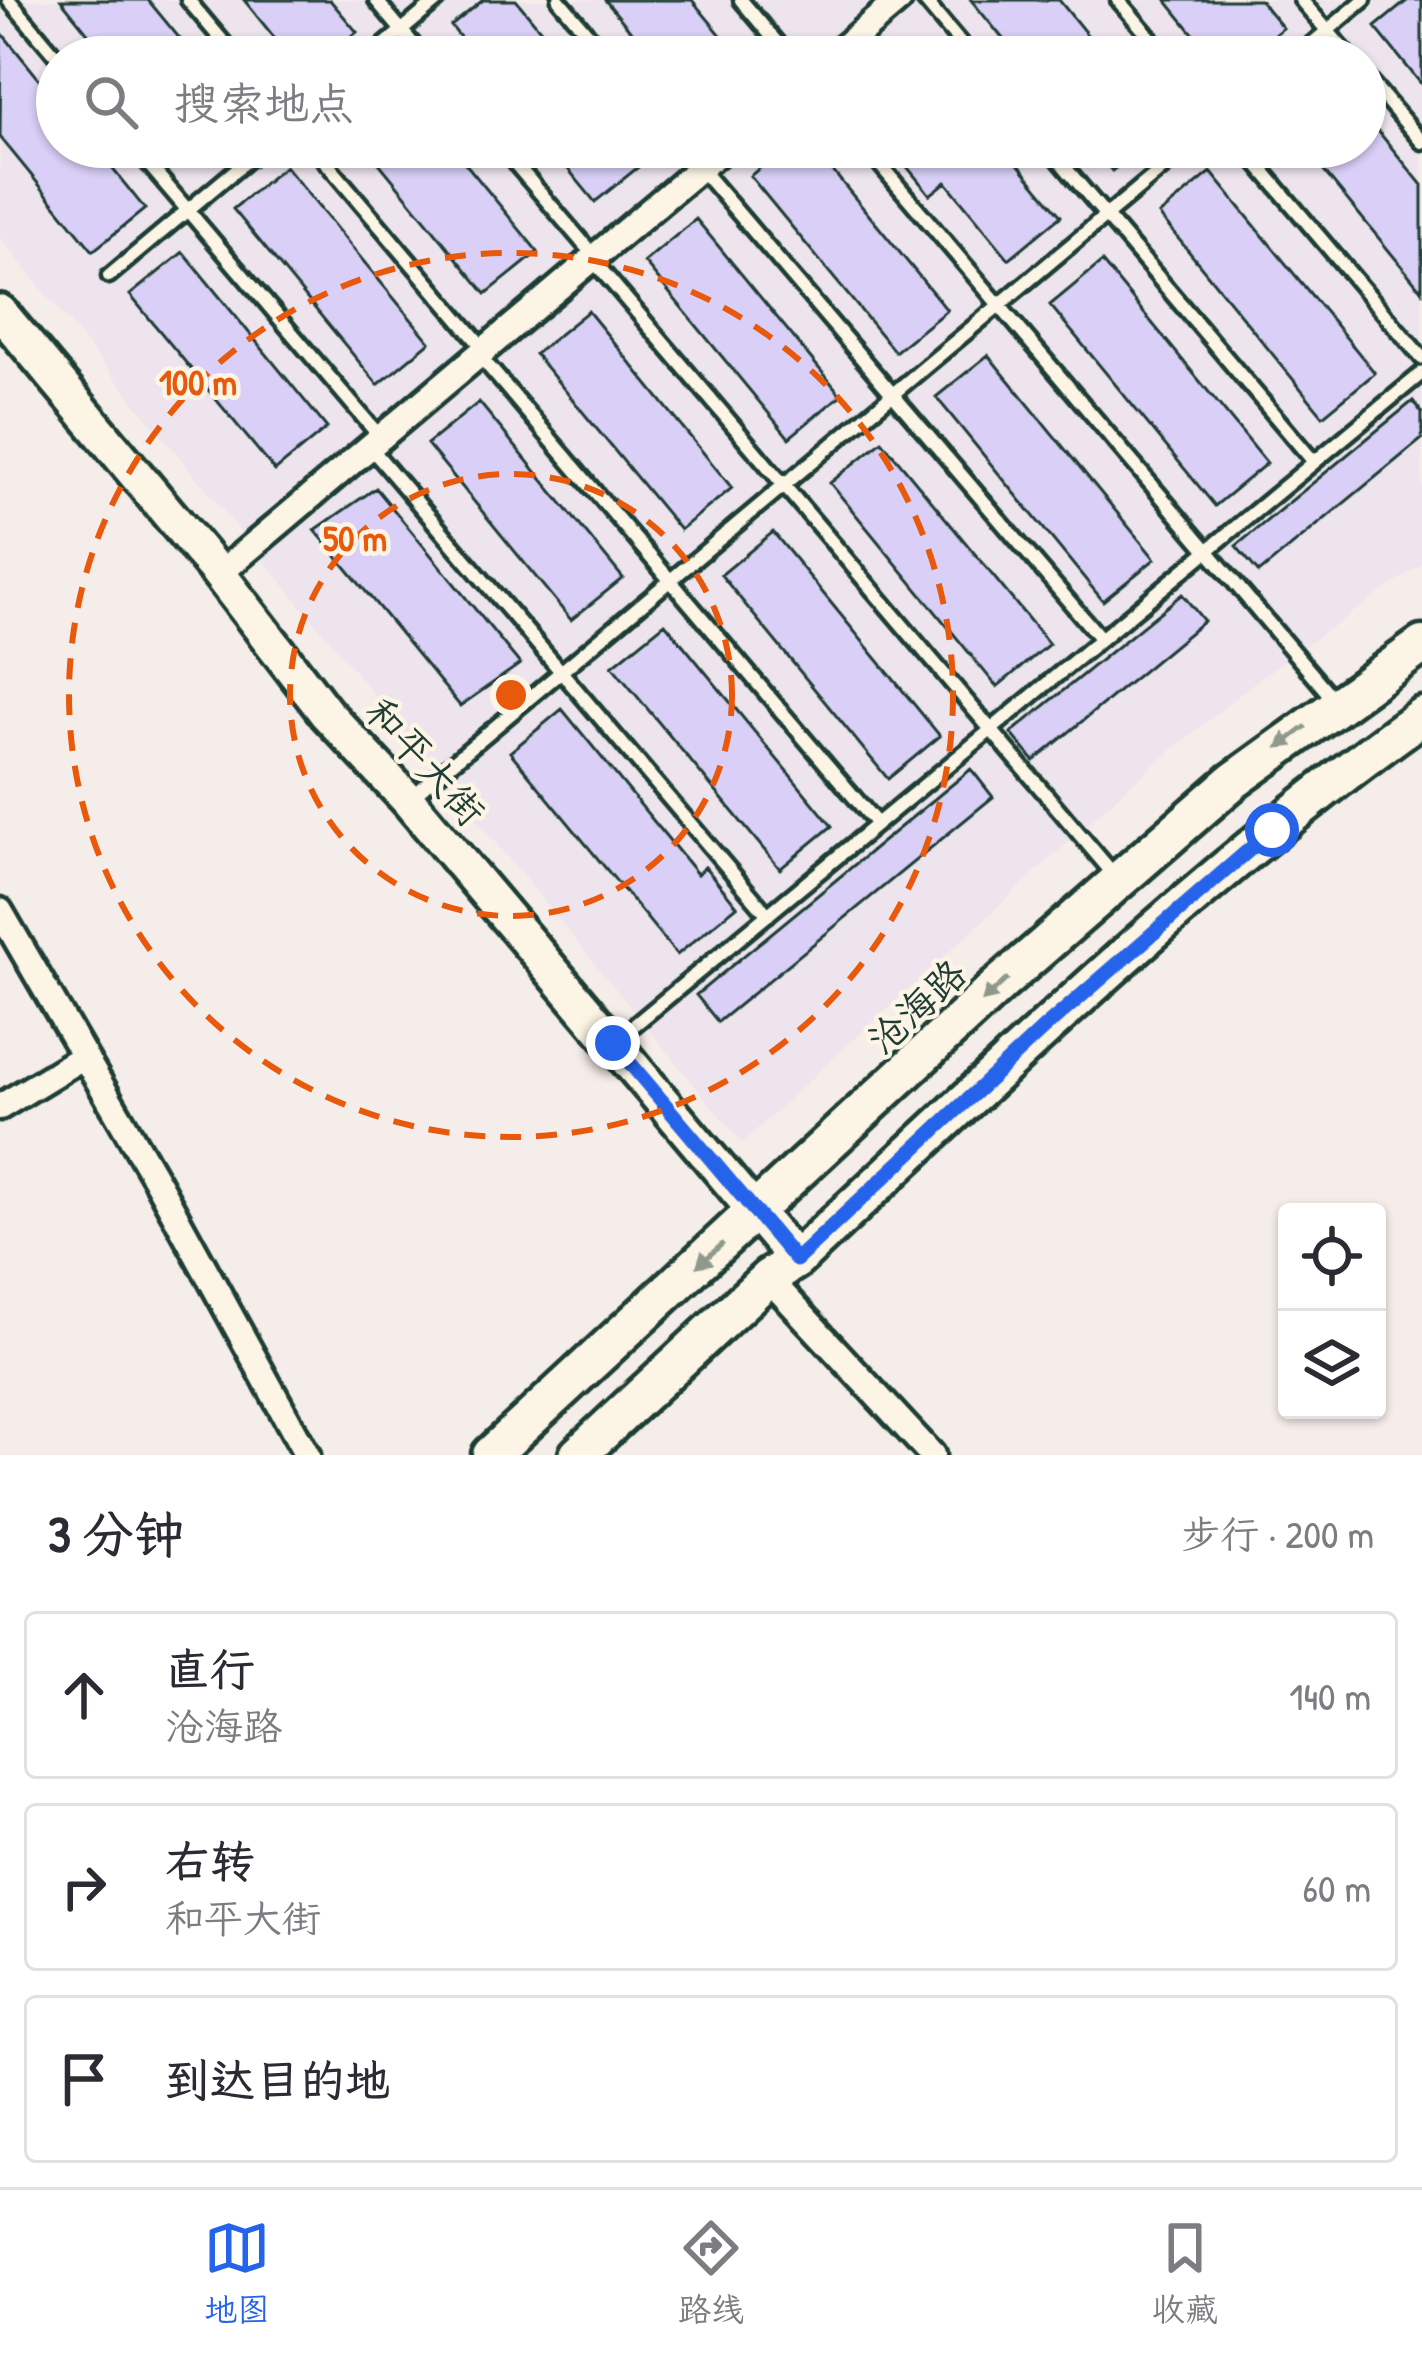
<!DOCTYPE html>
<html lang="zh">
<head>
<meta charset="utf-8">
<style>
  body { margin:0; font-family:"Patrick Hand","LXGW WenKai TC",sans-serif; background:#f2f2f3; color:#2b2b33 }
  .controls { position:absolute; right:36px; bottom:36px; display:grid; overflow:hidden; border-radius:12px; box-shadow:0 3px 9px #0004 }
  .controls button { width:108px; height:108px; display:grid; place-items:center; padding:0; border:0; border-bottom:3px solid #e1e1e2; background:#fff; color:#2b2b33; font:60px sans-serif }
  .stop { position:absolute; width:36px; height:36px; margin:-27px; border:9px solid #2563eb; border-radius:50%; background:#fff }
  .stop.end { background:#2563eb; border-color:#fff; box-shadow:0 3px 12px #0008 }
  .list { margin:0; padding:0; list-style:none }
  h2 { display:flex; justify-content:space-between; align-items:center; height:156px; margin:0; padding:0 48px; font-size:51px }
  h2 small { font-size:39px; font-weight:400; color:#7c7c81 }
  .list li { display:grid; grid-template-columns:78px 1fr auto; gap:36px; align-items:center; box-sizing:border-box; height:168px; margin:0 24px 24px; padding:0 24px; border:3px solid #e1e1e2; border-radius:12px }
  .list b { display:block; font-size:45px; white-space:nowrap }
  .list p { margin:0; font-size:39px; white-space:nowrap; color:#7c7c81 }
  .list em { font-size:39px; font-style:normal; color:#7c7c81 }
  .icon { flex:none; width:66px; height:66px; fill:none; stroke:currentColor; stroke-width:2; stroke-linecap:round; stroke-linejoin:round }
  .map { position:relative; flex:none; width:1422px; height:1455px; overflow:hidden }
  .search { position:absolute; background:#fff; box-shadow:0 3px 9px #0004; left:36px; right:36px; top:36px; height:132px; display:flex; align-items:center; gap:30px; box-sizing:border-box; padding:0 42px; border-radius:66px; color:#7c7c81; font-size:45px }
  .sheet { height:732px; background:#fff }
  nav { display:flex; justify-content:space-around; align-items:center; box-sizing:border-box; height:168px; border-top:3px solid #e1e1e2; background:#fff; font-size:33px; color:#7c7c81 }
  nav a { display:grid; justify-items:center; gap:6px }
  nav .on { color:#2563eb }
  .map>svg:first-child { display:block }
  .built { fill:#ede4ed; fill-rule:evenodd }
  .building { fill:#d9cff7; stroke:#1f3d34; stroke-width:3 }
  .lines { fill:none; stroke-linecap:round; stroke-linejoin:round }
  .lane-casing { stroke:#1f3d34; stroke-width:21 }
  .street-casing { stroke:#1f3d34; stroke-width:33 }
  .secondary-casing { stroke:#1f3d34; stroke-width:42 }
  .primary-casing { stroke:#1f3d34; stroke-width:45 }
  .lane { stroke:#fcf5e5; stroke-width:12 }
  .street { stroke:#fcf5e5; stroke-width:24 }
  .secondary { stroke:#fcf5e5; stroke-width:33 }
  .primary { stroke:#fcf5e5; stroke-width:36 }
  .oneway { fill:#8e998c }
  .route { stroke:#2563eb; stroke-width:15 }
  .ring { fill:none; stroke:#e8590c; stroke-width:6; stroke-dasharray:21 15 }
  .labels { text-anchor:middle; dominant-baseline:central; stroke-width:9; stroke-linejoin:round; paint-order:stroke }
  .street-label { font-size:39px; fill:#1f3d34; stroke:#fcf5e5 }
  .centre { fill:#e8590c; stroke:#fcf5e5; stroke-width:6 }
  .ring-label { font-size:36px; text-anchor:middle; font-weight:bold; fill:#e8590c; stroke:#fcf5e5; stroke-width:9; stroke-linejoin:round; paint-order:stroke }
</style>
</head>
<body>
<div class="map">
<svg width="1422" height="1455" viewBox="0 0 1422 1455">
  <rect width="100%" height="100%" fill="#f5ede9"/>
  <filter id="ink" filterUnits="userSpaceOnUse"><feTurbulence type="fractalNoise" baseFrequency=".00833" numOctaves="2"/><feDisplacementMap in="SourceGraphic" scale="24" xChannelSelector="R" yChannelSelector="G"/><feConvolveMatrix kernelMatrix="1 2 1 2 8 2 1 2 1" color-interpolation-filters="sRGB"/></filter>
  <g filter="url(#ink)">
    <path class="built" d="M0,0h1422v564l-160,112 -131,108 -389,359 -742,-905zM57,57h1308v90h-1308z"/>
    <path class="building" d="M61,0h87l47,57h-88z
      M244,0h86l27,32 -31,25h-36z
      M483,0h33l47,57h-87l-25,-31z
      M605,0h87l47,57h-87z
      M971,0h88l46,57h-87z
      M1166,0h94l23,28 -37,29h-34z
      M1408,0h14v85l-47,-58z
      M1,32l56,69v46h38l50,62 -52,42 -93,-114z
      M1365,115l57,70v106l-118,-144h61z
      M366,147h86l86,105 -52,42z
      M550,147h87l10,13 -52,42z
      M785,147h28l134,163 -52,42 -145,-176z
      M891,147h113l57,69 -52,43 -63,-77 -16,13z
      M1092,147h50l-30,24z
      M285,166l145,176 -52,43 -145,-176z
      M1211,172l164,201 -52,43 -164,-201z
      M696,219l145,176 -52,43 -145,-176z
      M183,252l144,176 -52,43 -145,-176z
      M1102,262l165,201 -52,43 -165,-201z
      M588,311l144,177 -52,42 -145,-176z
      M988,355l167,204 -52,42 -167,-204z
      M1413,401l9,12v26l-163,134 -23,-27z
      M479,402l144,176 -52,42 -144,-176z
      M882,441l167,203 -52,43 -167,-204z
      M376,488l144,176 -60,42 -145,-176z
      M773,532l167,204 -52,43 -167,-204z
      M1182,594l22,27 -170,140 -23,-28z
      M665,623l167,203 -52,43 -168,-203z
      M562,709l135,165 8,-7 32,39 -60,49 -167,-203z
      M971,769l22,28 -275,225 -22,-27z"/>
    <g class="lines">
      <g class="lane-casing">
        <path id="lane" d="M9,0l48,57
          M188,0l48,57
          M376,0l48,57
          M559,0l48,57
          M741,0l48,57
          M924,0l48,57
          M1118,0l49,57
          M1301,0l49,57
          M370,57l68,-57
          M1296,57l68,-57
          M1365,75l57,67
          M134,147l247,291
          M313,147l172,203
          M501,147l94,110
          M682,147l419,492
          M865,147l469,553
          M1048,147l266,315
          M1243,147l179,211
          M592,259l523,617
          M109,276l154,-129
          M479,355l398,469
          M370,447l398,468
          M409,799l779,-652
          M614,1042l808,-669"/>
      </g>
      <g class="street-casing">
        <path id="street" d="M832,57l67,-57
          M219,574l506,-427
          M0,911l156,269 151,275
          M0,1107l84,-51
          M768,1278l164,177"/>
      </g>
      <g class="secondary-casing">
        <path id="secondary" d="M0,312l219,262 107,139 82,87 388,460"/>
      </g>
      <g class="primary-casing">
        <path id="primary" d="M491,1455l510,-472 231,-201 190,-137
          M578,1455l190,-177 28,-18c202,-188 401,-383 626,-544"/>
      </g>
      <use href="#lane" class="lane"/>
      <use href="#street" class="street"/>
      <use href="#secondary" class="secondary"/>
      <use href="#primary" class="primary"/>
    </g>
    <defs><path id="oneway-solid" d="M-6-.8H1V-3.2L6.5 0L1 3.2V.8H-6Z" transform="scale(3)"/></defs>
    <g class="oneway">
      <use href="#oneway-solid" transform="translate(1292 737) rotate(143)"/>
      <use href="#oneway-solid" transform="translate(995 990) rotate(137)"/>
      <use href="#oneway-solid" transform="translate(710 1255) rotate(138)"/>
    </g>
  </g>
  <g class="lines" filter="url(#ink)">
    <path class="route" d="M613,1043l183,217 247,-231 229,-199"/>
  </g>
  <g class="ring">
    <circle cx="511" cy="695" r="221"/>
    <circle cx="511" cy="695" r="442"/>
  </g>
  <g class="labels">
    <g class="street-label">
      <text transform="translate(426 761) rotate(48)">和平大街</text>
      <text transform="translate(916 1006) rotate(-43)">沧海路</text>
    </g>
  </g>
  <circle cx="511" cy="695" r="18" class="centre"/>
  <g class="ring-label">
    <text x="198" y="395">100 m</text>
    <text x="355" y="551">50 m</text>
  </g>
</svg>
<div class="controls">
<button><svg class="icon" aria-label="locate" viewBox="0 0 24 24"><circle cx="12" cy="12" r="6"/><path d="M12 2v4M12 18v4M2 12h4M18 12h4"/></svg></button>
<button><svg class="icon" aria-label="layers" viewBox="0 0 24 24"><path d="M12 4l9 5-9 5-9-5zM3 14l9 5 9-5"/></svg></button>
</div>
<div class="stop" style="left:1272px;top:830px"></div>
<div class="stop end" style="left:613px;top:1043px"></div>
<div class="search"><svg class="icon" aria-label="search" viewBox="0 0 24 24"><circle cx="10" cy="10" r="6"/><path d="M15 15l6 6"/></svg>搜索地点</div>
</div>
<section class="sheet">
<h2>3 分钟<small>步行 · 200 m</small></h2>
<ul class="list">
<li><svg class="icon" aria-label="ahead" viewBox="0 0 24 24"><path d="M12 20V5M6 11l6-6 6 6"/></svg><div><b>直行</b><p>沧海路</p></div><em>140 m</em></li>
<li><svg class="icon" aria-label="right" viewBox="0 0 24 24"><path d="M7 20v-9h11M14 6l5 5-5 5"/></svg><div><b>右转</b><p>和平大街</p></div><em>60 m</em></li>
<li><svg class="icon" aria-label="arrive" viewBox="0 0 24 24"><path d="M6 21V4h12l-3 4 3 4H6"/></svg><div><b>到达目的地</b></div></li>
</ul>
</section>
<nav>
<a class="on"><svg class="icon" aria-label="map" viewBox="0 0 24 24"><path d="M3 6l6-2 6 2 6-2v14l-6 2-6-2-6 2zM9 4v14M15 6v14"/></svg>地图</a>
<a><svg class="icon" aria-label="directions" viewBox="0 0 24 24"><path d="M12 3l9 9-9 9-9-9zM9 14v-3h6M13 9l2 2-2 2"/></svg>路线</a>
<a><svg class="icon" aria-label="saved" viewBox="0 0 24 24"><path d="M7 4h10v16l-5-4-5 4z"/></svg>收藏</a>
</nav>
</body>
</html>
